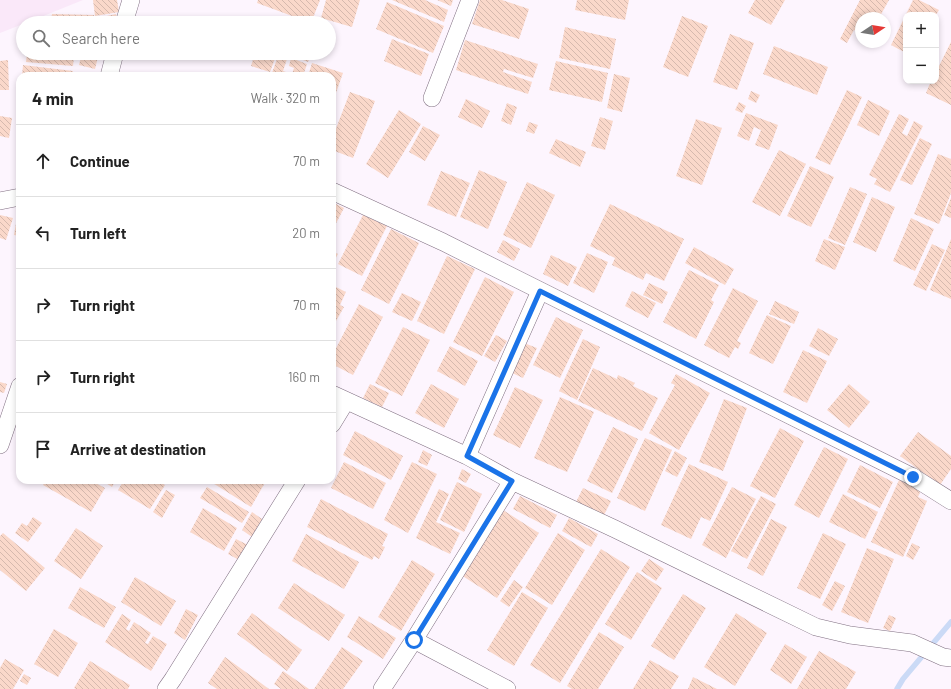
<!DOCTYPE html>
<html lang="en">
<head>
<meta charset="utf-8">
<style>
  body { margin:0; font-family:Barlow,sans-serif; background:#f6f6f6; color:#222 }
  .controls { position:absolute; right:12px; top:12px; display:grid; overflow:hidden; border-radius:8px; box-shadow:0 2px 6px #0003 }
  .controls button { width:36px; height:36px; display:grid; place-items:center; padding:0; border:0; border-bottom:1px solid #e0e0e0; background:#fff; color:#222; font:20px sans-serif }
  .compass { position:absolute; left:855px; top:12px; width:36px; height:36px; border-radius:50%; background:#fff; box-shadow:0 2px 6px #0003; rotate:78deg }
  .stop { position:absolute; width:12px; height:12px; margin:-9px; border:3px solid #1a73e8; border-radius:50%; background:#fff }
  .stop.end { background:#1a73e8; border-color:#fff; box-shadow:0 1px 4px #0008 }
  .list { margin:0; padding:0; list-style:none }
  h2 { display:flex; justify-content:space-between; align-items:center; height:52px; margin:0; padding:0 16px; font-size:17px }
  h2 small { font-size:13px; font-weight:400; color:#767676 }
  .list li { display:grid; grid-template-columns:26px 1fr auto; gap:12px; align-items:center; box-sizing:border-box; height:72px; padding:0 16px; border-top:1px solid #e0e0e0 }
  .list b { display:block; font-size:15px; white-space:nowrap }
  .list em { font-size:13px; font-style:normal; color:#767676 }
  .icon { flex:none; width:22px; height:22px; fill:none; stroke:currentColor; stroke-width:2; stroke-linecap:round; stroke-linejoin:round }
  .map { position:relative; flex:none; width:951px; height:689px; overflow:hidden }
  .search { position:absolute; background:#fff; box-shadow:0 2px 6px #0003; left:16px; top:16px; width:320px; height:44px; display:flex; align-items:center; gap:10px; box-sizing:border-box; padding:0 14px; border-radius:22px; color:#767676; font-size:15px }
  .panel { position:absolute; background:#fff; box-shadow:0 2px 6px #0003; left:16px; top:72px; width:320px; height:412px; border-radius:12px }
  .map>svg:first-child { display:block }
  .education { fill:#fae8f9 }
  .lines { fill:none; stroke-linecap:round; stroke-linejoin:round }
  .stream { stroke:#cbdaf6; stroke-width:5.5 }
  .building { fill:url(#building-back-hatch) }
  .street-casing { stroke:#807082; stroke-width:18 }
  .street { stroke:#fff; stroke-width:17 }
  .route { stroke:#1a73e8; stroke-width:5 }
</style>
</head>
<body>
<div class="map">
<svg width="951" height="689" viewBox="0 0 951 689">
  <defs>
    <pattern id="building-back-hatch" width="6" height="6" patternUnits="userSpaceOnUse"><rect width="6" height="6" fill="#fad8ca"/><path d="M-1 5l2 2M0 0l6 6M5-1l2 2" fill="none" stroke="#d6b9ae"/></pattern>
  </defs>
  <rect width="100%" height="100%" fill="#fdf5fe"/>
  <path class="education" d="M0,0h83l-57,23h-3v1l-23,9z"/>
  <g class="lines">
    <path class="stream" d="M897,689l6,-10 48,-57"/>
  </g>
  <path class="building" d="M93,0h24l2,12 -24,4z
    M258,0h62l-9,23 -54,-20z
    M326,0h34l-8,27 -31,-9z
    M392,0h33l23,10 -4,12z
    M437,0h16l-2,6z
    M480,0h22l27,9 -10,30 -47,-15z
    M577,0h52l-4,20 -50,-10z
    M755,0h30l-14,25 -23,-12z
    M860,0h29l-10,18h-18v16l-7,-4 -7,13 -7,-4z
    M913,0h6l20,10 -3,5h-30v38l-15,-8z
    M387,2l57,24 -11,27 -57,-24z
    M52,14l42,1 -1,8h-42z
    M116,14l2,9h-14l-2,-6z
    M682,16l26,10 -20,51 -25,-10z
    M565,27l51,12 -6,30 -51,-11z
    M730,34l24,9 -17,47 -24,-8z
    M392,39l37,15 -8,22 -37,-15z
    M465,40l73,24 -5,14 -29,-9 -1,3 29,10 -4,12 -72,-24z
    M951,42v63l-25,-12 5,-12h5v-9z
    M774,46l54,21 -11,28 -54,-21z
    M27,53h45v4h2l-1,9 -47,-4z
    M74,53h25l-4,16 -16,-4 2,-8 -7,-2z
    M255,53h22l-7,19 -19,-6z
    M279,53l9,3 -5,15 9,3 2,-6 -5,-2 2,-8 16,6 -4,12h-32z
    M294,53h18l-4,9 -15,-6z
    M8,60l1,30h-9v-29z
    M556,61l52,12 -6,29 -53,-12z
    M312,63l31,10 -11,31v-28h-24z
    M23,65l50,6 -1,5h-50z
    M614,74l16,4 -8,34 -15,-4z
    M847,90l15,7 -32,68 -15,-7z
    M751,91l9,4 -4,8 -8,-4z
    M350,92l25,9 -22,57 -21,-8v-11z
    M466,99l24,12 -8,17 -24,-11z
    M868,100l22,11 -11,25 -22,-11z
    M739,102l7,4 -4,7 -7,-3z
    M507,103l10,4 -6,18 -10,-4z
    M399,110l22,14 -33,54 -22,-14z
    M746,113l32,12 -9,25 -14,-5 6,-15 -7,-3 -5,14 -12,-5z
    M899,114l10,5 -7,14 5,3 7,-15 9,5 -33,66 -16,-8 3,-5 -8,-4z
    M0,116l12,2 -3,20 -9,-2z
    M600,117l13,4 -8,29 -14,-4z
    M696,119l26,9 -20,57 -26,-9z
    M529,122l9,3 -4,9 -8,-3z
    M423,126l17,9 -15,26 -16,-9z
    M920,138l12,6 -20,41 -12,-5z
    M556,139l30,13 -6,15 -31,-14z
    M779,150l27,14 -26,52 -28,-14z
    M938,154l13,5v34l-12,31 -25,-10z
    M810,166l24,11 -23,50 -24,-11z
    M479,170l28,12 -19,47 -28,-12z
    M441,171l29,12 -14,34 -29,-12z
    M527,182l28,13 -24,53 -28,-13z
    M850,187l17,7 -22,51 -17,-7z
    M872,197l23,10 -19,45 -23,-10z
    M951,198v20l-7,-3z
    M332,202l12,6 -12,23z
    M610,204l74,35 -20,42 -18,-8 -3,7 -31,-15 3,-7 -25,-12z
    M18,212h2v24l-6,-1z
    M0,215l13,3 -7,22 -6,-2z
    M363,215l24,11 -25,50 -24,-12z
    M911,218l23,11 -19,42 -22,-10z
    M391,229l28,14 -30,61 -28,-14z
    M824,239l21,8 -10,23 -20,-9z
    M951,239v60l-21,-9z
    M503,240l17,9 -6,12 -17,-9z
    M932,244l13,6 -19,41 -13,-6z
    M694,247l40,22 -9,16 -40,-22z
    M332,251l6,3 -6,11z
    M587,253l21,9 -14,31 -21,-10z
    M551,255l26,12 -9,19 -25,-12z
    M447,256l28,13 -31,65 -27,-13z
    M689,270l30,15 -8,15 3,2 -18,37 -33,-17z
    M485,277l29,15 -32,64 -29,-14z
    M649,283l19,9 -6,12 -19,-9z
    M332,285l14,7 -6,13 4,2 -8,14 -4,-2z
    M733,288l25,13 -21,40 4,2 -3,6 -3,-2 -6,11 -25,-13z
    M632,291l24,12 -8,15 -23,-12z
    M402,293l19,9 -9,19 -20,-9z
    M775,301l24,11 -5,12 -25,-10z
    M359,304l24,13 -30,58 -21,-11v-8z
    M767,315l24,11 -18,38 -24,-11z
    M556,317l27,13 -23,48 -27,-13z
    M403,327l27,13 -28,56 -27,-13z
    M818,328l20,11 -9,17 -20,-10z
    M496,335l11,6 -12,21 -11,-6z
    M583,339l17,8 -23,53 -18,-9z
    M524,343l13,5 -14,30 -13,-6z
    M450,346l28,15 -13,25 -28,-15z
    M803,350l24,11 -20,42 -24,-11z
    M593,368l24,11 1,-4 17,8 -2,3 25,12 -16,33 -64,-30z
    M676,374l34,19 -31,57 -30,-17 26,-48 -4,-2z
    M0,382l7,2 -3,9 -4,-1z
    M370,384l19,9 -7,14 -19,-9z
    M431,384l28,15 -15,29 -29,-15z
    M849,384l21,18 -21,26 -22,-18z
    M515,387l28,13 -23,48 -27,-13z
    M560,397l34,15 -27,60 -33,-14z
    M724,399l23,9 -24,63 -24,-9z
    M613,427l25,12 -26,54 -25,-12z
    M780,428l24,13 -29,57 -25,-12z
    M355,431l48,25 -12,24 -48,-25z
    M918,432l33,24v13l-11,16 -40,-29z
    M645,438l27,12 -27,61 -28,-13z
    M824,447l24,12 -29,59 -25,-13z
    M423,450l9,5 -5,11 -9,-4z
    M675,451l12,7 -10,19 -12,-6z
    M344,462l42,21 -13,26 -42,-21z
    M412,462l25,12 -29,59 -24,-13z
    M689,464l39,18 -18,39 -9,-4 -10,22 -30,-14z
    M860,465l33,17 -13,26 -33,-16z
    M462,469l9,5 -5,9 -8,-4z
    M46,480h44l15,8 -14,24 -48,-27z
    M101,480h15l-4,7z
    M124,480h33l8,5 -15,24 -32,-19z
    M208,480h56l2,1 -15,26z
    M899,480l22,10 -3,7 9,4 -24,56 -32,-15z
    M457,482l25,12 -18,38 -24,-12z
    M207,487l42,25 -7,11 -42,-25z
    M732,487l24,12 -30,59 -24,-13z
    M583,488l28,13 -7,14 -28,-13z
    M439,489l10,5 -13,28 24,11 -10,21 -34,-16z
    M166,490l9,5 -13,23 -9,-6z
    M843,494l35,18 -13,27 -36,-17z
    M520,496l37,19 -7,13 -37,-19z
    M761,496l15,8 -29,55 -16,-8z
    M321,499l67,35 -6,12 3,1 -6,12 -5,-3 -2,4 -65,-33z
    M203,508l34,20 -13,23 -34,-19z
    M503,510l36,23 -42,65 -36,-23z
    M252,512l10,7 -10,18 -10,-7z
    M33,517l9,6 -14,19 -13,-9 7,-10 5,3z
    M569,518l29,16 -7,13 -29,-16z
    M771,519l16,8 -24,49 -16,-8z
    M76,528l27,18 -22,33 -27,-18z
    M3,533l42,35 -19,23 -26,-21v-34z
    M558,533l27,17 -33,55 -27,-17z
    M823,533l23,11 -26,55 -23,-11z
    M306,534l53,28 -15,27 -52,-28z
    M236,539l12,6 -9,15 -11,-6z
    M912,543l8,4 -7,13 -7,-4z
    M867,548l27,11 -26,64 -27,-11z
    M601,549l29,18 -70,116 -30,-18z
    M649,559l15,10 -8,12 -15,-10z
    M412,560l23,14 -34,57 -23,-14z
    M637,572l25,16 -31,52 -26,-16z
    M135,577l41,24 -15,25 -40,-24z
    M514,580l9,7 -14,20 -9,-6z
    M835,581l10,5 -13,25 -10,-6z
    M294,583l51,32 -16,26 -51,-33z
    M80,587l36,20 -12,21 -36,-20z
    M522,592l26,16 -34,58 -27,-16z
    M683,594l23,14 -32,52 -23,-14z
    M186,609l12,6 -13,25 -11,-7z
    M252,613l50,37 -15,21 -50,-37z
    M736,613l31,20 -32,53 -31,-19z
    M122,614l9,6 -5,9 3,2 5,-9 17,11 -6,10 3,1 5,-8 14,8 -16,27 -46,-29z
    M889,615l7,3 -6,13 -7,-3z
    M359,616l37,22 -13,21 -36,-22z
    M54,629l24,14 -20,34 -24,-13z
    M599,632l25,15 -26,42h-26l-5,-3z
    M785,644l22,13 -16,27 -21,-14z
    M342,647l21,14 -20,28h-29z
    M819,651l37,21 -10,17h-49z
    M225,657l44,32h-52l-9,-6z
    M5,659l19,11 -11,19h-13v-21z
    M650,660l29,16 -8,13h-38z
    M90,661l40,24 -2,4h-52l-2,-1z
    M283,671l26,18h-28l-7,-5z
    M24,674l7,4 -4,7 -7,-4z
    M693,677l24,12h-29z"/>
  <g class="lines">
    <g class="street-casing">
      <path id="street" d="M124,23l7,-23
        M109,76l6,-23
        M432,98l38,-98
        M332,191l111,51 470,235 38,24
        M0,201l20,-4
        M332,394l135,62 45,25 103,48 201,98 34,8 62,8 31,14 8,1
        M332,424l14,-23
        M0,445l20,-59
        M467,456l73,-165
        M414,640l93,49
        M166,689l7,-10 124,-199
        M382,689l32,-49 98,-159"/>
    </g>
    <use href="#street" class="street"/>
  </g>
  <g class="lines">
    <path class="route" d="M414,640l98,-159 -45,-25 73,-165 373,186"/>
  </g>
</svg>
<div class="controls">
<button>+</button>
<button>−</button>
</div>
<svg class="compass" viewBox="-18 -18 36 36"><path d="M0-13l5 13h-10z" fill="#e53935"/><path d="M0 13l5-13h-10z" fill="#767676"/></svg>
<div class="stop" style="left:414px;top:640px"></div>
<div class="stop end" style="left:913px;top:477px"></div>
<div class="search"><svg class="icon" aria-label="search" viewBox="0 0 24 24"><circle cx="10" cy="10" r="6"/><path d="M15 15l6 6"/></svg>Search here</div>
<section class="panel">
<h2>4 min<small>Walk · 320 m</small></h2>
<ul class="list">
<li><svg class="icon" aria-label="ahead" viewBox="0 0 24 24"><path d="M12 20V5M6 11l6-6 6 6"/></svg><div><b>Continue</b></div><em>70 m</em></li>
<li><svg class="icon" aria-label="left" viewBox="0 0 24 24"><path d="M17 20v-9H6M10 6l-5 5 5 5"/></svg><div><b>Turn left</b></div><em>20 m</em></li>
<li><svg class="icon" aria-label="right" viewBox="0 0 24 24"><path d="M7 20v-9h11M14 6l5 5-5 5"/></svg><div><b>Turn right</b></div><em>70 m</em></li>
<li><svg class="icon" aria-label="right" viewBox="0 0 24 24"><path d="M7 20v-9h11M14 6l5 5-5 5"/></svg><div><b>Turn right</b></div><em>160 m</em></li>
<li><svg class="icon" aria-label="arrive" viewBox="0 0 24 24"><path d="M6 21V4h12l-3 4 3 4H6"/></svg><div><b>Arrive at destination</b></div></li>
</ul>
</section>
</div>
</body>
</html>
